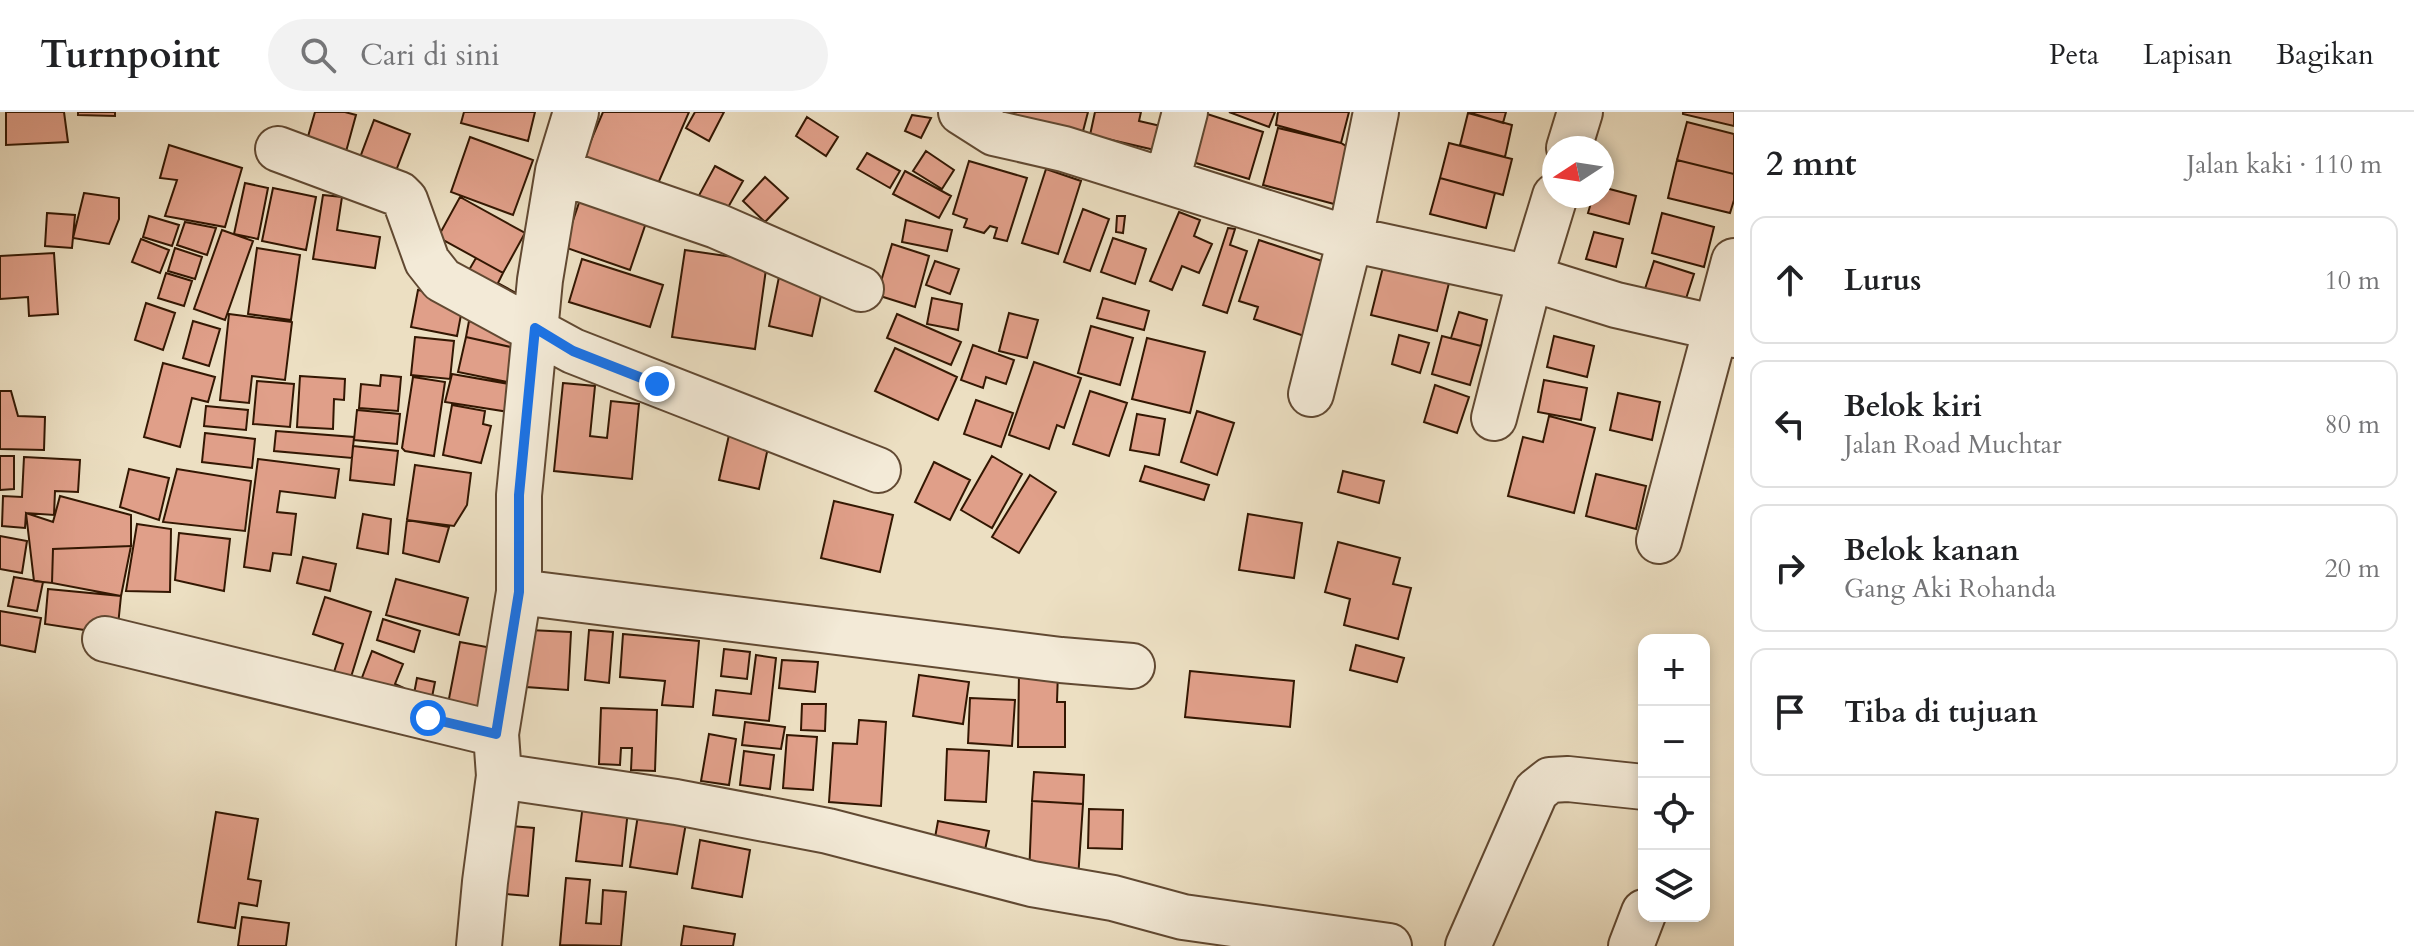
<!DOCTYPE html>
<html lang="id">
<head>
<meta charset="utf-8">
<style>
  body { margin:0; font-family:Cardo,serif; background:#f2f2f2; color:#202124 }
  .controls { position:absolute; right:24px; bottom:24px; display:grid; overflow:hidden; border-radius:16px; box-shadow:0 4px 12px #0003 }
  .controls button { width:72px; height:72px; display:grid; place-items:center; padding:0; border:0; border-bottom:2px solid #e0e0e0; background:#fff; color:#202124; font:40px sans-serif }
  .compass { position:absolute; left:1542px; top:24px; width:72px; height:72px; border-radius:50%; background:#fff; box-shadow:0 4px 12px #0003; rotate:258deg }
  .stop { position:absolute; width:24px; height:24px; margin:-18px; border:6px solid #1a73e8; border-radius:50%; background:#fff }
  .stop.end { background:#1a73e8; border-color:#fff; box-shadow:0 2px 8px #0008 }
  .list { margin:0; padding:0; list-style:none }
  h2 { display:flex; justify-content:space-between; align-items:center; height:104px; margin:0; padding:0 32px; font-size:34px }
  h2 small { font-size:26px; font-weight:400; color:#757577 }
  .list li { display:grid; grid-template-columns:52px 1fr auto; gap:24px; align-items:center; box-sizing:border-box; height:128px; margin:0 16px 16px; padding:0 16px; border:2px solid #e0e0e0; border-radius:16px }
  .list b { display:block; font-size:30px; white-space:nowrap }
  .list p { margin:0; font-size:26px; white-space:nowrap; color:#757577 }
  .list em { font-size:26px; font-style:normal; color:#757577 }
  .icon { flex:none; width:44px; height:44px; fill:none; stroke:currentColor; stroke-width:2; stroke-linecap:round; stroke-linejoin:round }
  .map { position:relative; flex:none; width:1734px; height:834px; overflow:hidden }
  header { display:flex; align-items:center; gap:48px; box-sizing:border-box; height:112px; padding:0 40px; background:#fff; border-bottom:2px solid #e0e0e0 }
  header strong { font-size:38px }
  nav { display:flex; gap:44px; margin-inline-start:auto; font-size:28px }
  .search { width:560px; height:72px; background:#f2f2f2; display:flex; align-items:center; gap:20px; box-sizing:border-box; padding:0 28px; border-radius:44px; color:#757577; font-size:30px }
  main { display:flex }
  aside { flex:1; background:#fff }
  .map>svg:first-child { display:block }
  .building { fill:#e09f89; stroke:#331702; stroke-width:2 }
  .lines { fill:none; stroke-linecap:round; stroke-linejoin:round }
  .minor-casing { stroke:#614932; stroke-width:48 }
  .minor { stroke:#f3ead7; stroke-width:44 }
  .route { stroke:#1a73e8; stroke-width:10 }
</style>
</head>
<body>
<header>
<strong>Turnpoint</strong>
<div class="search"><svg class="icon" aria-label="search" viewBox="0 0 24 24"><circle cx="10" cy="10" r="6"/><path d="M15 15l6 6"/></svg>Cari di sini</div>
<nav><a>Peta</a><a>Lapisan</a><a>Bagikan</a></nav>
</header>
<main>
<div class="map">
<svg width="1734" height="834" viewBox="0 0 1734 834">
  <rect width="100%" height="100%" fill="#ecdfc2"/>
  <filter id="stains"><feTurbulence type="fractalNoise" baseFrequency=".0025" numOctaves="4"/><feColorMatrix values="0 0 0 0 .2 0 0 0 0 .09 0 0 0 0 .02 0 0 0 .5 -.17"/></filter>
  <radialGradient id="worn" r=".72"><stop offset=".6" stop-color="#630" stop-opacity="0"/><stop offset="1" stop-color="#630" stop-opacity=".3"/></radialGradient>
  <path class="building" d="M6,0h58l4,30 -62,3z
    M78,0h37v4l-37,-1z
    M315,0h30l11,3 -12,44 -39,-12z
    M464,0h71l-7,29 -67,-18z
    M603,0h86l-39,90 -72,-31z
    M695,0h29l-15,29 -23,-13z
    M1005,0h83l-6,23z
    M1095,0h46l-2,9 26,6 -6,24 -69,-16z
    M1201,0l62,20 -14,47 -63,-19z
    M1229,0h46l-6,15z
    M1278,0h71l-8,31 -65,-18z
    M1468,0h38l-3,11z
    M1683,0h51v14l-51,-12z
    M1468,1l44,12 -7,32 -45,-12z
    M912,3l19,3 -10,20 -16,-7z
    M807,5l31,20 -12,19 -30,-20z
    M374,8l36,14 -16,42 -36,-13z
    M1687,10l47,12v40l-57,-14z
    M1278,16l63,15 8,5 -15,56 -71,-19z
    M470,25l63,23 -20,55 -62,-23z
    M1449,31l63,16 -9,36 -63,-17z
    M169,33l73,23 -17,59 -60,-11 12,-36 -17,-2z
    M926,39l28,19 -12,19 -29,-18z
    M867,41l33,18 -10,17 -33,-19z
    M1677,48l57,14v26l-4,13 -62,-15z
    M969,49l58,17 -20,63 -13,-3 3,-10 -7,-2 -6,7 -20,-6 3,-8 -14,-5z
    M715,54l28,15 -25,44 -27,-15z
    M1046,57l35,12 -23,73 -36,-11z
    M905,59l46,25 -12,22 -46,-24z
    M765,65l23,21 -23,24 -22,-21z
    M1440,66l55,15 -9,35 -56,-14z
    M245,71l23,5 -10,51 -24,-5z
    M1602,75l34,9 -7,28 -41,-11 5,-17h9z
    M273,76l43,9 -10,53 -44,-9z
    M584,76l66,23 -20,59 -66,-23z
    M84,81l35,5v21l-10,25 -36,-6z
    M323,83l19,2 -5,33 43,7 -5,31 -62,-9z
    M460,85l65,36 -22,40 -65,-36z
    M1083,97l26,10 -19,52 -26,-9z
    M1179,100l21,8 -6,16 18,8 -13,29 -17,-7 -10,24 -22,-9z
    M47,101l28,2 -3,33 -27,-2z
    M1662,101l52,14 -10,40 -52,-14z
    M149,104l30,9 -7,21 -29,-9z
    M1117,104h8l-2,17 -7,-1z
    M906,108l46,10 -5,21 -45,-9z
    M185,110l31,6 -9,27 -30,-10z
    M1228,116l7,1 -5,16 17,6 -20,62 -24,-8z
    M222,118l31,11 -28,79 -31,-11z
    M1594,120l29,7 -7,28 -30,-8z
    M1113,126l33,11 -11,35 -34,-12z
    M141,127l28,11 -9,23 -28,-11z
    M1259,128l75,25 -24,73 -56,-19 4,-12 -19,-6z
    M892,132l37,12 -14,51 -38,-12z
    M175,136l27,9 -7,22 -27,-8z
    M257,136l43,7 -9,65 -43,-6z
    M685,138l82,12 -12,87 -83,-12z
    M54,141l4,61 -29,2 -1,-19 -28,2v-43z
    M476,146l27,15 -5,10 25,14 -8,14 -53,-29z
    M582,147l81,26 -13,42 -81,-25z
    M935,149l24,8 -9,25 -24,-9z
    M1654,149l40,13 -11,34 -40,-13z
    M1383,155l66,16 -12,48 -66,-16z
    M780,160l44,10 -12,54 -43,-10z
    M166,161l26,8 -8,25 -26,-8z
    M418,178l46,9 -7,37 -46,-9z
    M932,186l30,6 -4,26 -31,-6z
    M1103,186l46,13 -5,19 -47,-12z
    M146,191l29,10 -12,37 -28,-10z
    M1459,200l28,8 -6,26 -30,-8z
    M1009,201l29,7 -11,38 -28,-7z
    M229,202l63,8 -7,58 -33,-4 -3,27 -29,-3z
    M897,202l64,28 -10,23 -64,-27z
    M193,209l27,8 -11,37 -26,-8z
    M469,209l58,12 -3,17 -58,-13z
    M1091,214l42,12 -13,47 -42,-12z
    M1399,223l30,8 -9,30 -28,-9z
    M1442,224l39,10 -11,39 -38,-11z
    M1554,224l40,10 -7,31 -40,-10z
    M415,225l39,4 -4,38 -39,-4z
    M466,225l58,13 -7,34 -59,-12z
    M1147,226l58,14 -15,61 -58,-14z
    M973,233l41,15 -8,24 -20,-7 -3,11 -22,-8z
    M895,236l62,29 -19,43 -63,-29z
    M1034,250l47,16 -17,50 -7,-3 -8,24 -40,-14z
    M163,251l52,14 -7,25 -16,-4 -12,49 -36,-10z
    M452,262l63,11 -6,27 -64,-10z
    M381,263l20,2 -3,34 -39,-3 2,-24 19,2z
    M300,264l45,3 -1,21 -10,-1 -1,30 -36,-2z
    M413,265l32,5 -11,74 -29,-5 -3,-3z
    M1544,268l43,8 -6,32 -43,-8z
    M257,269l37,3 -4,43 -37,-3z
    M563,271l32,3 -5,50 17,2 4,-37 28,3 -7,75 -78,-8z
    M1435,273l34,12 -12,36 -33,-11z
    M0,279h11l7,25 27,1 -1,33 -44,-1z
    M1090,279l37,12 -18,53 -36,-12z
    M1618,281l42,9 -8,38 -42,-10z
    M976,288l37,13 -12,34 -37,-13z
    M452,293l33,6 -2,13 8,2 -10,37 -38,-8z
    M206,294l42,4 -2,20 -42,-4z
    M357,298l43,4 -3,30 -43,-4z
    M1197,299l37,12 -17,52 -36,-13z
    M1137,302l28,5 -6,36 -29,-5z
    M1549,304l46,12 -21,85 -66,-17 15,-59 20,5z
    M276,319l78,6 -2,21 -78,-7z
    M205,321l50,6 -3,29 -50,-6z
    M729,323l40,8 -10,46 -40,-9z
    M353,334l45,5 -4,34 -44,-5z
    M0,344h14v33l-14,1z
    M992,344l30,18 -30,54 -31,-18z
    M24,345l56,3 -2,32 -23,-1 -1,24 -28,-2 -1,15 -23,-2 1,-30 19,1z
    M258,347l81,10 -4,29 -55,-7 -3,21 19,2 -5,41 -18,-2 -3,18 -26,-4z
    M934,350l36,18 -20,40 -35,-18z
    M415,353l56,8 -4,32 -13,21 -47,-6z
    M1145,354l64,19 -5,15 -64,-19z
    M129,357l40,9 -10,42 -39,-13z
    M177,357l74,12 -6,50 -82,-9z
    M1343,359l41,10 -5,22 -41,-11z
    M1596,362l50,12 -10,43 -50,-13z
    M1030,363l26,17 -37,61 -27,-16z
    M60,384l71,19v31l-78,3 -1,34 -18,-2 -8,-68 27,9z
    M834,389l59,14 -13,57 -59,-14z
    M363,402l28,5 -3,35 -31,-6z
    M1248,402l54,9 -8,55 -55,-8z
    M407,408l42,7 -10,35 -36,-9z
    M137,412l34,5 -1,63 -44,-1z
    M179,421l51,6 -6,52 -49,-11z
    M0,424l27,5 -5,32 -22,-4z
    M1338,430l62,16 -7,26 18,4 -13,51 -54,-14 6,-26 -25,-7z
    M131,434l-10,50 -69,-13 1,-34z
    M303,445l33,7 -6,27 -33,-8z
    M14,465l29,5 -6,29 -29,-5z
    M396,467l72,19 -9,37 -73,-20z
    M48,477l73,7 -4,39 -72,-11z
    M325,485l46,15 -20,65 -17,-5 9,-28 -30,-10z
    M0,499l41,7 -6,34 -35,-7z
    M383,507l37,12 -6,21 -37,-12z
    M529,518l42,2 -3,58 -42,-3z
    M589,518l24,2 -4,51 -24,-3z
    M623,522l76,7 -6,66 -31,-2 3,-24 -45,-4z
    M460,530l32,6 -13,73 -33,-7z
    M1356,533l48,13 -7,24 -47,-12z
    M724,537l26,3 -3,27 -26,-3z
    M372,539l31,13 -8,20 9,4 -4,11 -40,-16z
    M756,543l20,3 -7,63 -56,-6 3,-25 35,4z
    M782,548l36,2 -3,30 -36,-4z
    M1019,559l39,1 -1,30h8v45h-47z
    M1190,559l104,10 -4,46 -105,-10z
    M919,563l50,7 -6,42 -50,-8z
    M417,566l18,4 -4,20 -18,-3z
    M970,586l45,2 -3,46 -44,-3z
    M802,592h24l-1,27 -24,-1z
    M601,596l56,2 -2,61 -24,-1 1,-22h-11l-1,17 -21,-1z
    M859,608l27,2 -5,84 -52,-4 4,-59 24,1z
    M745,610l40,5 -4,22 -39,-4z
    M709,622l27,5 -7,46 -28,-4z
    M787,623l30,2 -4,53 -30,-2z
    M947,637l42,2 -3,51 -41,-2z
    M744,639l30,4 -4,34 -30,-4z
    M1034,660l50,3 -1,29 -51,-3z
    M1032,689l51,3 -5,75 -49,-3z
    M583,692l45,6 -6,56 -46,-5z
    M1089,697l34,1 -1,39 -34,-1z
    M216,700l42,7 -10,60 13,2 -4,25 -18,-3 -4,25 -37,-6z
    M638,703l48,8 -9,51 -47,-7z
    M938,709l51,10 -7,33 -50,-10z
    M499,713l35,3 -6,68 -22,-2z
    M700,728l50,10 -8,47 -50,-9z
    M566,766l24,2 -4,43 15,1 2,-34 23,2 -5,54 -61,-1z
    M242,805l47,6 -3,23h-48z
    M684,814l51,8 -2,12h-52z"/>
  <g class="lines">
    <g class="minor-casing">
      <path id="minor" d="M961,0l33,21 70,16 286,90 180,39 86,27 101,23 17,7
        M1569,36l11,-36
        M278,37l121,45 6,6 22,61 15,19 131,71 305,119
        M558,59l159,55 144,63
        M1167,69l18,-69
        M1311,282l39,-155 26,-127
        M1494,306l36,-140 25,-82
        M1659,429l75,-280
        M519,480l542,68 71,6
        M105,527l391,95
        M499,664l177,26 152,29 204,53 81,14 70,19 206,29
        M479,834l6,-64 14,-106 -3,-42 23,-142v-97l21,-215 18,-109 18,-59
        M1468,834l68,-155 14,-11 18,-1 76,8
        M1631,834l13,-34"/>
    </g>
    <use href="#minor" class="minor"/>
  </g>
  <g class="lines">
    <path class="route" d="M428,606l68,16 23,-142v-97l16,-167 38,23 84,33"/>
  </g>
  <rect width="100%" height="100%" filter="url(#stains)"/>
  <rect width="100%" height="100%" fill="url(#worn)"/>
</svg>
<div class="controls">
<button>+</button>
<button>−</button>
<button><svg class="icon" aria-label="locate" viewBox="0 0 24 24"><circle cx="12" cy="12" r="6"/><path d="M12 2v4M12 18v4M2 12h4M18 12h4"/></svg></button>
<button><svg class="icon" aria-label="layers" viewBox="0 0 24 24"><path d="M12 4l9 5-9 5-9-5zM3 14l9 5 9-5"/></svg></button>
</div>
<svg class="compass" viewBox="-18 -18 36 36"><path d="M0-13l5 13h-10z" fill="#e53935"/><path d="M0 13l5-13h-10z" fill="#757577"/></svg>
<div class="stop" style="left:428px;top:606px"></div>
<div class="stop end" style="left:657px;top:272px"></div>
</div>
<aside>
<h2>2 mnt<small>Jalan kaki · 110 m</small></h2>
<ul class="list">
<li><svg class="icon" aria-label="ahead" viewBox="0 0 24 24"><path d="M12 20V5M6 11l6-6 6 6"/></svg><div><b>Lurus</b></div><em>10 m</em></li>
<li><svg class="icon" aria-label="left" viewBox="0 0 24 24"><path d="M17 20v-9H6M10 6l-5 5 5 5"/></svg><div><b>Belok kiri</b><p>Jalan Road Muchtar</p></div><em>80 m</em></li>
<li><svg class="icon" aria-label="right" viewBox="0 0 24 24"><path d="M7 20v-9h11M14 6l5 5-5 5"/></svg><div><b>Belok kanan</b><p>Gang Aki Rohanda</p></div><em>20 m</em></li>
<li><svg class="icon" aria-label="arrive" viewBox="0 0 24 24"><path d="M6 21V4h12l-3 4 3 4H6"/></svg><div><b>Tiba di tujuan</b></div></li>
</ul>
</aside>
</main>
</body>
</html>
